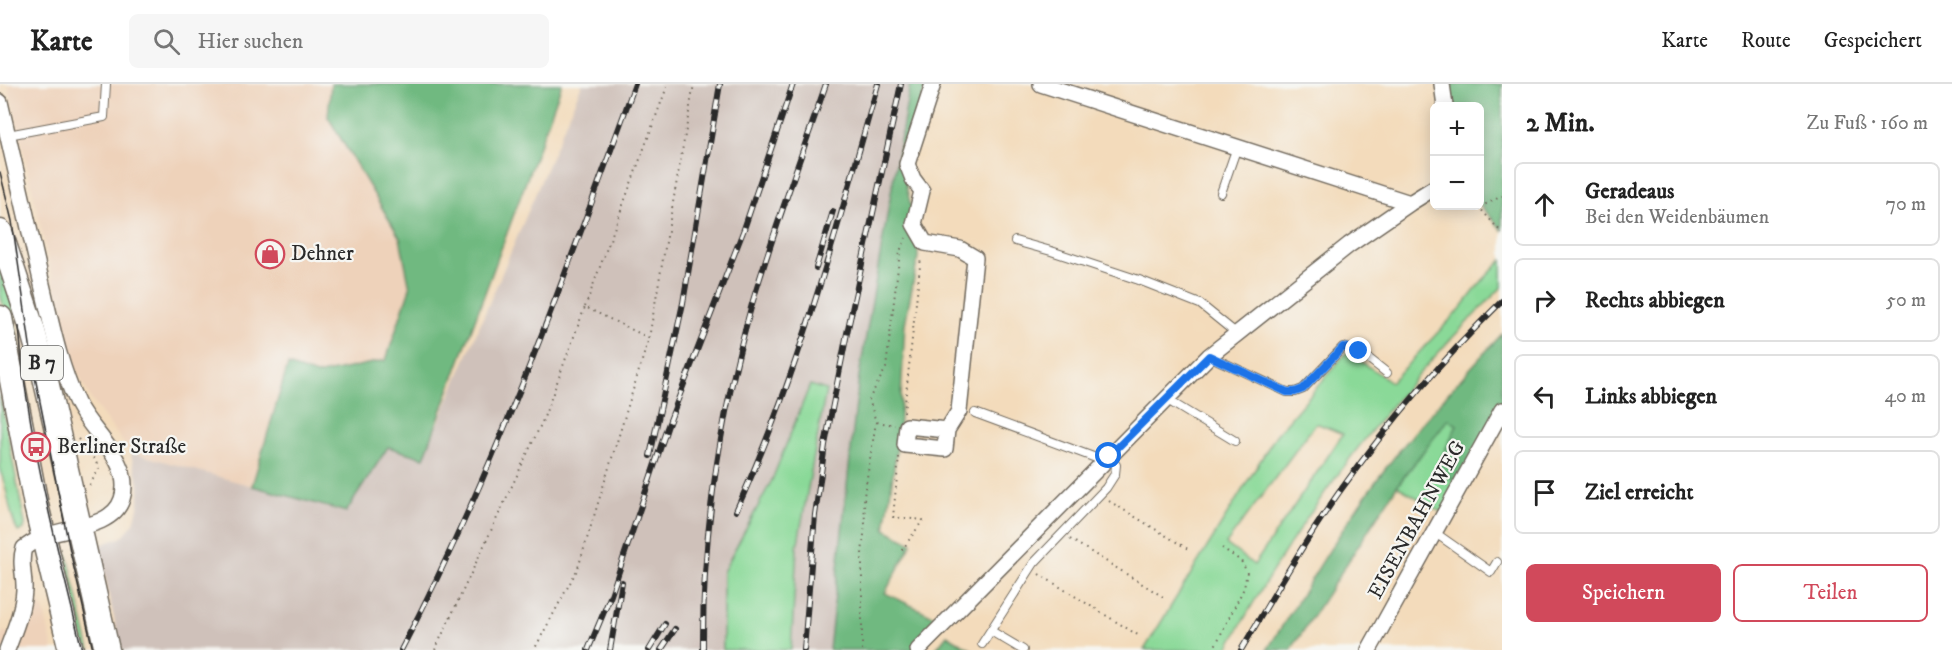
<!DOCTYPE html>
<html lang="de">
<head>
<meta charset="utf-8">
<style>
  body { margin:0; font-family:"IM FELL DW Pica",serif; background:#f6f6f6; color:#222 }
  .controls { position:absolute; right:18px; top:18px; display:grid; overflow:hidden; border-radius:9px; box-shadow:0 3px 15px #0003 }
  .controls button { width:54px; height:54px; display:grid; place-items:center; padding:0; border:0; border-bottom:2px solid #e0e0e0; background:#fff; color:#222; font:30px sans-serif }
  .stop { position:absolute; width:18px; height:18px; margin:-14px; border:4px solid #1a73e8; border-radius:50%; background:#fff }
  .stop.end { background:#1a73e8; border-color:#fff; box-shadow:0 2px 6px #0008 }
  .list { margin:0; padding:0; list-style:none }
  h2 { display:flex; justify-content:space-between; align-items:center; height:78px; margin:0; padding:0 24px; font-size:26px }
  h2 small { font-size:20px; font-weight:400; color:#767676 }
  .list li { display:grid; grid-template-columns:39px 1fr auto; gap:18px; align-items:center; box-sizing:border-box; height:84px; margin:0 12px 12px; padding:0 12px; border:2px solid #e0e0e0; border-radius:9px }
  .list b { display:block; font-size:22px; white-space:nowrap }
  .list p { margin:0; font-size:20px; white-space:nowrap; color:#767676 }
  .list em { font-size:20px; font-style:normal; color:#767676 }
  .actions { display:flex; gap:12px; padding:18px 24px }
  .actions a { flex:1; padding:14px 0; border:2px solid #d1495b; border-radius:9px; text-align:center; font-size:21px; color:#d1495b }
  .actions .main { background:#d1495b; color:#fff }
  .icon { flex:none; width:33px; height:33px; fill:none; stroke:currentColor; stroke-width:2; stroke-linecap:round; stroke-linejoin:round }
  .map { position:relative; flex:none; width:1502px; height:566px; overflow:hidden }
  header { display:flex; align-items:center; gap:36px; box-sizing:border-box; height:84px; padding:0 30px; background:#fff; border-bottom:2px solid #e0e0e0 }
  header strong { font-size:28px }
  nav { display:flex; gap:33px; margin-inline-start:auto; font-size:21px }
  .search { width:420px; height:54px; background:#f6f6f6; display:flex; align-items:center; gap:15px; box-sizing:border-box; padding:0 21px; border-radius:9px; color:#767676; font-size:22px }
  main { display:flex }
  aside { flex:1; background:#fff }
  .map>svg:first-child { display:block }
  .built { fill:#eed2ba }
  .industrial { fill:#cfc1ba }
  .green { fill:#8ad998; stroke:#5a8262; stroke-width:1.5; fill-rule:evenodd }
  .forest { fill:#6fb980; stroke:#4d7256; stroke-width:1.5 }
  .lines { fill:none; stroke-linecap:round; stroke-linejoin:round }
  .lane-casing { stroke:#71695d; stroke-width:10 }
  .street-casing { stroke:#71695d; stroke-width:18 }
  .primary-casing { stroke:#71695d; stroke-width:27 }
  .path { stroke:#71695d; stroke-width:2; stroke-dasharray:1.5 4.5; stroke-linecap:butt }
  .lane { stroke:#fff; stroke-width:8 }
  .street { stroke:#fff; stroke-width:15 }
  .primary { stroke:#fff; stroke-width:24 }
  .tram { stroke:#2b2b2b; stroke-width:1.5 }
  .rail-casing { stroke:#2b2b2b; stroke-width:6 }
  .rail { stroke:#f6f6f2; stroke-width:4; stroke-dasharray:11; stroke-linecap:butt }
  .route { stroke:#1a73e8; stroke-width:8 }
  .labels { text-anchor:middle; dominant-baseline:central; stroke-width:4.5; stroke-linejoin:round; paint-order:stroke }
  .shield { fill:#f6f6f2; stroke:#686867; stroke-width:1.5 }
  .shield-label { font-size:20px; font-weight:bold; fill:#2b2b2b }
  .poi-label { font-size:21px; fill:#2b2b2b; stroke:#f6f6f2; text-anchor:start }
  .street-label { font-size:21px; fill:#2b2b2b; stroke:#f6f6f2 }
</style>
</head>
<body>
<header>
<strong>Karte</strong>
<div class="search"><svg class="icon" aria-label="search" viewBox="0 0 24 24"><circle cx="10" cy="10" r="6"/><path d="M15 15l6 6"/></svg>Hier suchen</div>
<nav><a>Karte</a><a>Route</a><a>Gespeichert</a></nav>
</header>
<main>
<div class="map">
<svg width="1502" height="566" viewBox="0 0 1502 566">
  <rect width="100%" height="100%" fill="#f6f6f2"/>
  <filter id="ink" filterUnits="userSpaceOnUse"><feTurbulence type="fractalNoise" baseFrequency=".0167" numOctaves="2"/><feDisplacementMap in="SourceGraphic" scale="12" xChannelSelector="R" yChannelSelector="G"/><feConvolveMatrix kernelMatrix="1 2 1 2 8 2 1 2 1" color-interpolation-filters="sRGB"/></filter>
  <filter id="wash" filterUnits="userSpaceOnUse"><feTurbulence type="fractalNoise" baseFrequency=".008" numOctaves="4" result="noise"/><feDisplacementMap in="SourceGraphic" scale="24" xChannelSelector="R" yChannelSelector="G"/><feGaussianBlur stdDeviation="1.35" result="paint"/><feColorMatrix in="noise" values="0 0 0 0 0 0 0 0 0 0 0 0 0 0 0 0 0 1.4 0 .05"/><feComposite in="paint" operator="in"/></filter>
  <g filter="url(#wash)">
    <rect width="100%" height="100%" fill="#f3dbbb"/>
    <path class="built" d="M8,0h323l-3,33 72,121 10,50 -24,72 -70,15 -28,-10 -36,121 -122,-34 -39,-53 -20,-40z
      M36,519l5,1 3,7 9,39h-53v-12l3,-7 21,8 9,-32z"/>
    <path class="industrial" d="M582,0h328l-51,292 -30,274h-708l-23,-104 24,-9 12,-14 5,-20v-19l-9,-32 216,60 42,-66 36,11z"/>
    <path class="green" d="M0,169l12,37 9,85 -9,-28 -12,-55z
      M1502,176v27c-31,31 -62,63 -91,96 -71,82 -133,172 -184,267h-83l132,-215 71,-83 44,30 71,-75 20,-26zM1316,339l27,11 -89,131 -28,-21z
      M810,301l16,5 -29,158 -6,102h-68v-78l49,-92z
      M0,311l25,129 -1,5 -6,3c-10,-19 -9,-42 -18,-61z
      M1448,335l9,6 -21,45 24,13 -16,31 -47,-28z
      M67,469l21,90 2,7h-5l-23,-95z"/>
    <path class="forest" d="M331,0h231l-138,374 -36,-11 -42,65 -94,-26 36,-121 28,10 70,-15 24,-72 -10,-50 -72,-121z
      M910,0h16l-18,77 -2,25 11,44 1,27 -13,67 -6,110 -14,95 27,14 -27,50 61,29 -28,28h-89l30,-274z
      M1446,0h56v146l-22,-25v-99h-30z
      M1502,250v79l-42,70 -24,-13 21,-45 -9,-6 -51,67 -106,164h-24c38,-59 73,-121 115,-177 37,-49 78,-94 120,-139z
      M947,551l25,15h-37z"/>
  </g>
  <g filter="url(#ink)">
    <g class="lines">
      <g class="lane-casing">
        <path id="lane" d="M8,51l96,-18 2,-33
          M1221,109l16,-46
          M1015,157l36,10 88,29 61,24 37,30
          M1209,272l78,36h8l8,-3 40,-42 16,4 28,22
          M1166,315l69,42
          M975,329l129,48
          M1434,448l57,40 6,-10
          M991,547l32,19
          M982,560l52,-81 72,-75 9,-14 1,-9 -7,-9"/>
      </g>
      <g class="street-casing">
        <path id="street" d="M933,0l-26,80 6,15 9,12 -8,33 11,19 35,6 15,9 -16,153 -12,19 -2,19 -40,-4 2,-19 40,4
          M1041,0l369,119
          M1442,0l3,22
          M0,18c14,59 27,119 41,178 10,42 18,84 36,123 14,30 57,59 45,96 -9,28 -50,28 -74,36 -9,3 -17,8 -24,13 -5,15 1,27 0,42 -1,20 -10,41 -17,60
          M918,566l291,-294 140,-111 61,-42 24,-15
          M1369,566l133,-240"/>
      </g>
      <g class="primary-casing">
        <path id="primary" d="M0,148l32,96 11,40 64,282
          M0,234l36,187 35,145"/>
      </g>
      <path class="path" d="M1478,122l24,27
        M1480,123l22,-11
        M585,223l83,-223
        M649,254l45,-254
        M904,328l17,-155
        M877,338l18,3
        M78,355l17,21 4,9 -10,17
        M899,373l-6,60 30,3 -23,33
        M1109,417l79,48
        M1070,455l95,59
        M1039,490l102,63
        M435,566l108,-230 42,-113 64,31 -71,230 -44,82
        M862,566v-96l3,-29 -1,-29 12,-74 -7,-23 17,-31 14,-117 6,-13
        M1213,566l31,-62 3,-16 -6,-11 -19,-13"/>
      <use href="#lane" class="lane"/>
      <use href="#street" class="street"/>
      <use href="#primary" class="primary"/>
      <path class="tram" d="M0,88l12,49 22,151 36,179 23,99
        M19,242c2,25 4,49 8,73 13,85 35,168 55,251"/>
      <g class="rail-casing">
        <path id="rail" d="M816,184l17,-57
          M650,372l33,-153 37,-219
          M736,427c63,-137 101,-283 142,-427
          M401,566c95,-181 164,-374 234,-566
          M588,566l23,-55 56,-167 77,-199 49,-145
          M610,566l12,-68
          M649,566l16,-26
          M661,566l14,-21
          M703,566c-1,-118 17,-233 49,-346 22,-74 49,-147 74,-220
          M804,566l11,-135 10,-70 22,-112 54,-249
          M1241,566c32,-54 63,-108 99,-159 48,-67 103,-132 162,-190"/>
      </g>
      <use href="#rail" class="rail"/>
    </g>
  </g>
  <g class="lines" filter="url(#ink)">
    <path class="route" d="M1109,372l100,-100 78,36h8l8,-3 40,-42 16,4"/>
  </g>
  <defs>
    <g id="shop-ring" transform="scale(1.5)"><circle r="9.5" fill="#f6f6f2" stroke="#d1495b" stroke-width="1.5"/><path d="M-5-2.5h2.3a2.7 3.5 0 0 1 5.4 0H5L5.5 6h-11ZM-1.5-2.5h3a1.5 2.3 0 0 0-3 0Z" fill="#d1495b"/></g>
    <g id="bus-ring" transform="scale(1.5)"><circle r="9.5" fill="#f6f6f2" stroke="#d1495b" stroke-width="1.5"/><path d="M-5-6H5V4H4V6H2V4H-2V6H-4V4H-5ZM-3.5-4V0h7V-4ZM-3.5 1.2v1.5H-2V1.2ZM2 1.2v1.5H3.5V1.2Z" fill="#d1495b"/></g>
  </defs>
  <g fill-rule="evenodd">
    <use href="#shop-ring" x="270" y="170"/>
    <use href="#bus-ring" x="36" y="363"/>
  </g>
  <g class="labels">
    <rect class="shield" x="21" y="262" width="42" height="34" rx="4.5"/>
    <g class="shield-label">
      <text x="42" y="279">B 7</text>
    </g>
    <g class="poi-label">
      <text x="291" y="170">Dehner</text>
      <text x="57" y="363">Berliner Straße</text>
    </g>
    <g class="street-label">
      <text transform="translate(1417 436) rotate(-61)">EISENBAHNWEG</text>
    </g>
  </g>
</svg>
<div class="controls">
<button>+</button>
<button>−</button>
</div>
<div class="stop" style="left:1109px;top:372px"></div>
<div class="stop end" style="left:1359px;top:267px"></div>
</div>
<aside>
<h2>2 Min.<small>Zu Fuß · 160 m</small></h2>
<ul class="list">
<li><svg class="icon" aria-label="ahead" viewBox="0 0 24 24"><path d="M12 20V5M6 11l6-6 6 6"/></svg><div><b>Geradeaus</b><p>Bei den Weidenbäumen</p></div><em>70 m</em></li>
<li><svg class="icon" aria-label="right" viewBox="0 0 24 24"><path d="M7 20v-9h11M14 6l5 5-5 5"/></svg><div><b>Rechts abbiegen</b></div><em>50 m</em></li>
<li><svg class="icon" aria-label="left" viewBox="0 0 24 24"><path d="M17 20v-9H6M10 6l-5 5 5 5"/></svg><div><b>Links abbiegen</b></div><em>40 m</em></li>
<li><svg class="icon" aria-label="arrive" viewBox="0 0 24 24"><path d="M6 21V4h12l-3 4 3 4H6"/></svg><div><b>Ziel erreicht</b></div></li>
</ul>
<div class="actions"><a class="main">Speichern</a><a>Teilen</a></div>
</aside>
</main>
</body>
</html>
